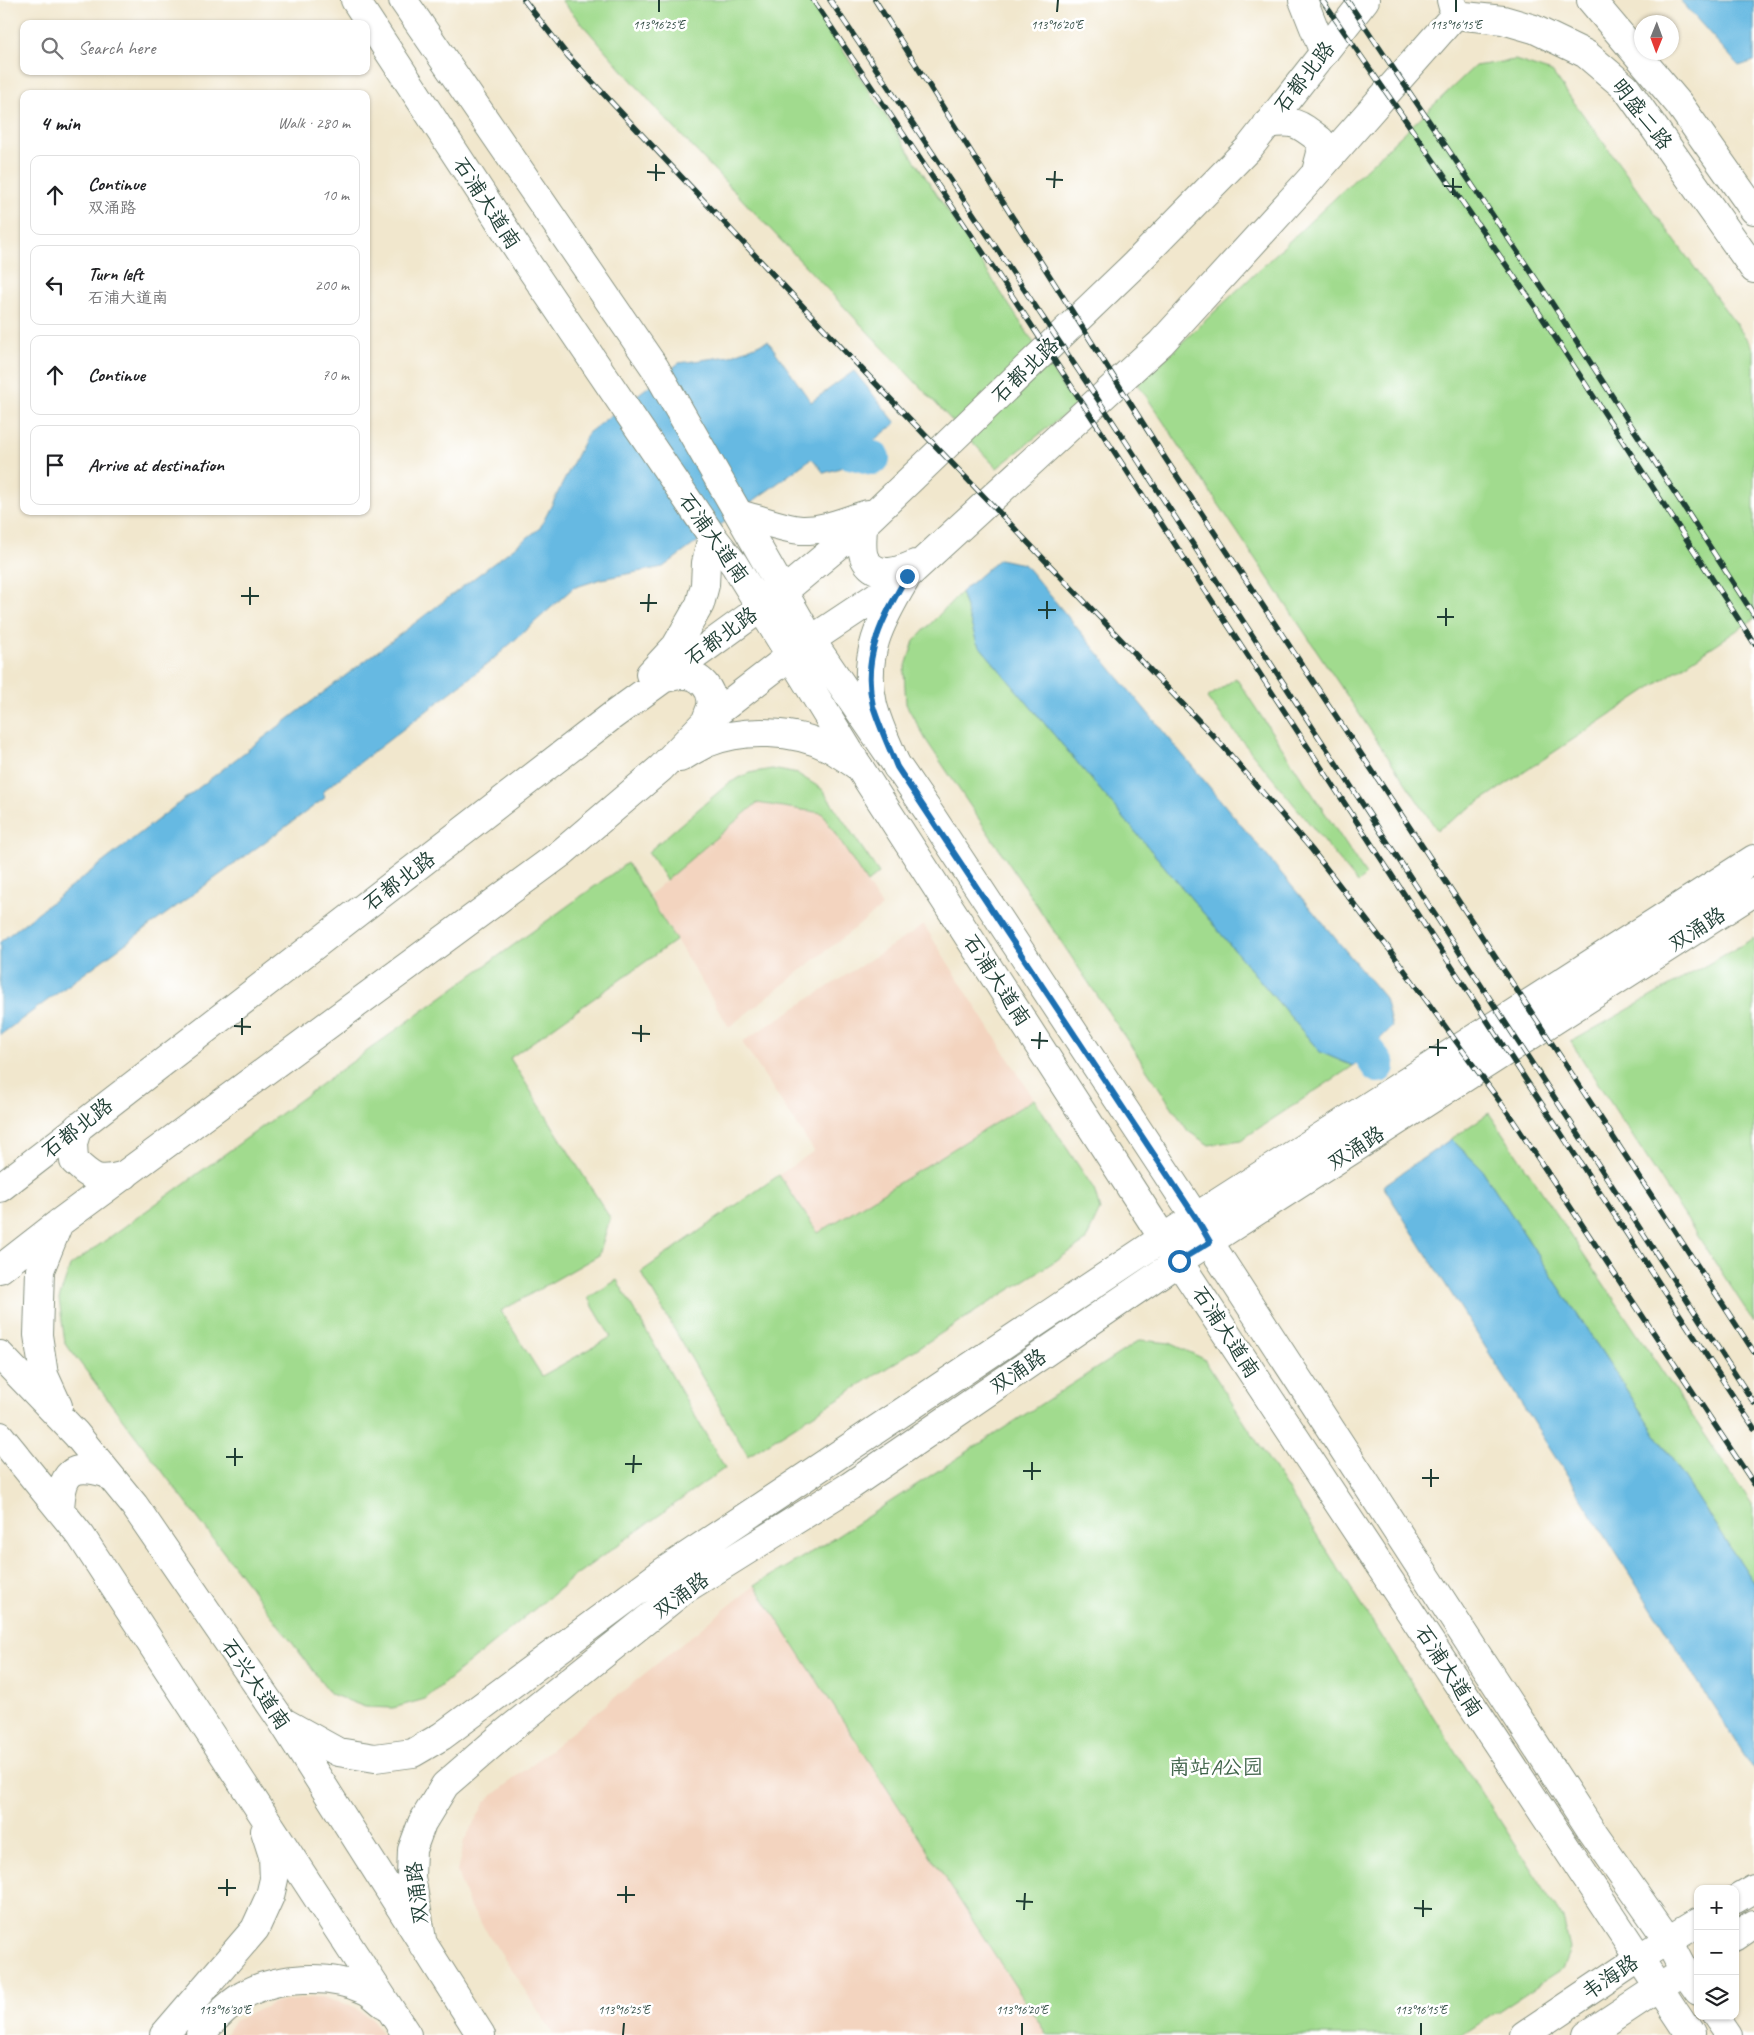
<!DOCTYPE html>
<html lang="en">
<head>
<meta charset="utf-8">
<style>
  body { margin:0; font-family:Caveat,"LXGW WenKai TC",sans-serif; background:#f6f6f6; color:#202124 }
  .controls { position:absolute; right:15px; bottom:15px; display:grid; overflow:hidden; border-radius:10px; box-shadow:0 1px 4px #0004 }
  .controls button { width:45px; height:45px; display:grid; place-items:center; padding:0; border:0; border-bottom:1px solid #e0e0e0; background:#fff; color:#202124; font:25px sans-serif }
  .compass { position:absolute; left:1634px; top:15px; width:45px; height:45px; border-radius:50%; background:#fff; box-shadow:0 1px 4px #0004; rotate:181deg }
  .stop { position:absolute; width:15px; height:15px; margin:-11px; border:4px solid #1f6fb2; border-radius:50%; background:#fff }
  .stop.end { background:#1f6fb2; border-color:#fff; box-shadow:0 1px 5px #0008 }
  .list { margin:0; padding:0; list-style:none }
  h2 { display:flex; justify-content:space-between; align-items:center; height:65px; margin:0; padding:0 20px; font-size:21px }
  h2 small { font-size:16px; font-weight:400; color:#757577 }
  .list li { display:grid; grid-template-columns:32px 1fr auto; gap:15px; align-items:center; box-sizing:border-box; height:80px; margin:0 10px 10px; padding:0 10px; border:1px solid #e0e0e0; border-radius:10px }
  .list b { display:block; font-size:19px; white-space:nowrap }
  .list p { margin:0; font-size:16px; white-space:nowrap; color:#757577 }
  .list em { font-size:16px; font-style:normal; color:#757577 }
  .icon { flex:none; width:28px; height:28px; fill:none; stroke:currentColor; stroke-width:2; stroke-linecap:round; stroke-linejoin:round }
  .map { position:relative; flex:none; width:1754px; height:2035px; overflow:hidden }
  .search { position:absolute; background:#fff; box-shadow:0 1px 4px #0004; left:20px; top:20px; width:350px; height:55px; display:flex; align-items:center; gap:12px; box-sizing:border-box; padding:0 18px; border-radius:10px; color:#757577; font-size:19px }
  .panel { position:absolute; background:#fff; box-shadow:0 1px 4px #0004; left:20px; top:90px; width:350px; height:425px; border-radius:10px }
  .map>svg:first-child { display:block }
  .built { fill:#f3d4bf }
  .green { fill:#a1db8e; stroke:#608c61 }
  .water { fill:#66b9e2; stroke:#427b8b }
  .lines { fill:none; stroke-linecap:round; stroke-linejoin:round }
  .river { stroke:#66b9e2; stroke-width:34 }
  .minor-casing { stroke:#889280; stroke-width:30 }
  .major-casing { stroke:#889280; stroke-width:30 }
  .minor { stroke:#fff; stroke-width:28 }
  .major { stroke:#fff; stroke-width:28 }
  .rail-casing { stroke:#1f3d34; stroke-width:5.5 }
  .rail { stroke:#fff; stroke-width:4; stroke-dasharray:11; stroke-linecap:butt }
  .route { stroke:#1f6fb2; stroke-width:6 }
  .ticks { fill:none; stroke:#1f3d34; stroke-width:2 }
  .labels { text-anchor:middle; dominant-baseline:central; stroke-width:5; stroke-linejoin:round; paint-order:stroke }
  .street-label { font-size:21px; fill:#1f3d34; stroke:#fff }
  .park-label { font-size:21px; fill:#40644a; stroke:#fff }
  .ticks-label { font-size:12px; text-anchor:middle; fill:#1f3d34; stroke:#fff; stroke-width:5; stroke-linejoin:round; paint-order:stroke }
</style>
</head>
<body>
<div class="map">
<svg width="1754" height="2035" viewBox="0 0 1754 2035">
  <rect width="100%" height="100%" fill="#fff"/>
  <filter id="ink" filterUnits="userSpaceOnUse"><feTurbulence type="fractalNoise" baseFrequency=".02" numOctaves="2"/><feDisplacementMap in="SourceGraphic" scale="10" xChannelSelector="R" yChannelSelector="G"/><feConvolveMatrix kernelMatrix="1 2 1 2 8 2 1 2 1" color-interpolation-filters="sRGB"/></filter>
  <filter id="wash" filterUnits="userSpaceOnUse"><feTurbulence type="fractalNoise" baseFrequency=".0096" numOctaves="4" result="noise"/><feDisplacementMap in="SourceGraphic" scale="20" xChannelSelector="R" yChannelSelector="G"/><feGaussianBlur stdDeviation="1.12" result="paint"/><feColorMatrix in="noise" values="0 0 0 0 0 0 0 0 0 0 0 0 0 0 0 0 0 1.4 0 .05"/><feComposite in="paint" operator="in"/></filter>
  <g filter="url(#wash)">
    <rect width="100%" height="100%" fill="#f1e7cd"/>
    <path class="built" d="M757,803l65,10 60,94 -153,120 -80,-132z
      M924,925l110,174 -216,134 -39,-58 35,-24 -72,-109z
      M755,1585l292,450h-493l-85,-130 -12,-33 7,-31 21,-39z
      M318,1997l32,8 23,15 10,15h-158l9,-14 40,-18z"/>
    <path class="green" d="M561,0h249l265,406 -78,62 -336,-354z
      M1515,60l37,12 202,277v270l-317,211 -299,-446 337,-318z
      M961,592l16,51 343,409 33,14 -112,74 -32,5 -21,-14 -262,-391 -20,-36 -2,-32 10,-31z
      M1236,678l130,197 -8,8 -151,-185z
      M772,769l26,5 24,15 57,84 -12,10 -45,-70 -65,-10 -91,77 -18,-28 81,-69 20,-10z
      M627,863l49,77 -166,118 100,160 -11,37 -98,56 41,65 69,-39 -23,-39 29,-18 108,188 -149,107 -151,124 -32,9 -28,-1 -34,-13 -266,-351 -6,-44 11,-33z
      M1754,938v384l-183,-280z
      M1034,1099l60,90 6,21 -15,32 -337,214 -107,-184 138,-97 39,58z
      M1489,1113l265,395v76l-273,-416 -30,-29z
      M1140,1340l30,3 34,16 359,560 7,30 -8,20 -100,66h-415l-292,-450 70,-41z"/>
    <path class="water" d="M1680,0h74v61l-15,5z
      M768,341l43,61 43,-31 42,52 -56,45 -16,5 -12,-15 -149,109 -62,12 -28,9 -83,74 -167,129 2,7 -325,237v-93l241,-187 299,-227 48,-95 91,-70 51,-7z
      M999,559l25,5 361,434 7,29 -39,39 -33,-14 -343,-409 -16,-51z
      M1451,1139l30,29 273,416v186l-371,-584z"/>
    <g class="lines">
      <path class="river" d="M813,442l60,16
        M1342,1015l36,51"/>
    </g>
  </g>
  <g filter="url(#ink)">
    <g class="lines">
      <g class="minor-casing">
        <path id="minor" d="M355,0l174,266 183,270 22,28 125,203 304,471 527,797
          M403,0l252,368 156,272 115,168 270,410 13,24 382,588 77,110 16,31 14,20
          M1303,0l21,53
          M1451,0l4,15 48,5 31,9 52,25 40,34 128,181
          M1591,0l88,104 75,106
          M78,1127l-5,16 1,18c19,18 24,22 51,14
          M1735,1900l19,-11
          M1735,1937l19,-13
          M1715,2016l13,19
          M1524,2035l116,-78 58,-35
          M1587,2035l86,-57"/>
      </g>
      <g class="major-casing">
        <path id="major" d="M1267,124c28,-4 31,-1 53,16l1,13 -5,19
          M741,515c20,4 39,13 60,15 23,1 46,-10 67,-16
          M863,525c0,10 -3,27 3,36 12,18 34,10 49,3
          M650,674l26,-28 24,-42 5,-19 1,-22 6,-27
          M664,678c7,-1 13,-3 20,-3 16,0 30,15 27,31 -1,5 -4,10 -5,15
          M680,758c9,-5 18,-11 27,-15 36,-15 88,-13 123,5 10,6 20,13 29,19
          M897,767c-8,-20 -19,-41 -24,-62 -11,-50 7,-83 32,-125
          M0,1188l612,-472 172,-125 79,-66 272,-261 114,-116 116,-148
          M0,1269l59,-46 501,-369 101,-86 45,-47 105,-81 96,-64 254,-233 146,-160 148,-168
          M0,1355l76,79 58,71 148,216 199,314
          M58,1406l-14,-31 -6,-40 2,-65 19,-47
          M0,1436l81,100 326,499
          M60,1510c2,-37 10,-48 48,-36
          M282,1721l56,31 37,6 38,-5 29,-17 221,-164 500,-334 591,-379
          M423,1945l-12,-68 1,-27 10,-27 23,-38 60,-52 180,-144 165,-103 329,-225 575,-369
          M164,2035l91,-106 15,-33 4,-17 -1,-23 -8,-25
          M200,2035c12,-14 26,-29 42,-39 33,-20 89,-23 123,-6 7,3 13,10 19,14"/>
      </g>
      <use href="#minor" class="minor"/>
      <use href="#major" class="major"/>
      <g class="rail-casing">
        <path id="rail" d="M524,0l44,56 289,308 364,380 91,106 77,99 119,164 246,371
          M813,0l196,291 745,1137
          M830,0l281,419 643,984
          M875,0l290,458 285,430 304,464
          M1322,0l214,308 218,335
          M1347,0l201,297 206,318"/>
      </g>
      <use href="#rail" class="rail"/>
    </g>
  </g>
  <g class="lines" filter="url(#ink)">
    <path class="route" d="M907,576c-24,42 -46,80 -34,130 6,20 16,41 24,61l299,451 14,24 -31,19"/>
  </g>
  <path class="ticks" d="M659,12v-12M1057,12l1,-12M1456,12v-12M647,172l18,1M1046,179l17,1M656,181v-17M1444,186l18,1M1054,188l1,-17M1453,195v-17M241,596h18M640,603h17M250,605v-18M1038,610h18M648,612l1,-18M1437,617h17M1047,619v-18M1446,626v-18M234,1026l17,1M632,1033l18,1M242,1035v-17M1031,1040l17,1M641,1042v-17M1429,1047l18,1M1039,1049l1,-17M1438,1056v-17M226,1457h17M625,1464h17M235,1466v-18M1023,1471h18M633,1473l1,-18M1422,1478h17M1032,1480v-18M1431,1487v-18M218,1888h18M617,1895h18M227,1896v-17M1016,1901l17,1M626,1903v-17M1414,1908l18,1M1024,1910l1,-17M1423,1917v-17M225,2035v-12M623,2035l1,-12M1022,2035v-12M1421,2035v-12"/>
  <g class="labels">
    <g class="street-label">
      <text transform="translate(1304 77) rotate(-52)">石都北路</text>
      <text transform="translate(1642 114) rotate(52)">明盛二路</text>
      <text transform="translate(487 203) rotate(57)">石浦大道南</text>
      <text transform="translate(1025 370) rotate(-44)">石都北路</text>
      <text transform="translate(714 538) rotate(55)">石浦大道南</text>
      <text transform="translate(721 636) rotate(-36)">石都北路</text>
      <text transform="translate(399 881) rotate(-37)">石都北路</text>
      <text transform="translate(1697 929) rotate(-33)">双涌路</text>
      <text transform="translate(997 980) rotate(57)">石浦大道南</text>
      <text transform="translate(77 1128) rotate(-38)">石都北路</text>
      <text transform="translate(1356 1148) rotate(-33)">双涌路</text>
      <text transform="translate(1226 1332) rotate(57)">石浦大道南</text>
      <text transform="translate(1018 1371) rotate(-34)">双涌路</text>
      <text transform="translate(681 1595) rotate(-36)">双涌路</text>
      <text transform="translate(1449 1671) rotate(57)">石浦大道南</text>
      <text transform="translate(256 1684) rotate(56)">石兴大道南</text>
      <text transform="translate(417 1893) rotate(-97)">双涌路</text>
      <text transform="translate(1610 1977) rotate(-34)">韦海路</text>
    </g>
    <g class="park-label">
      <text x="1216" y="1767">南站A公园</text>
    </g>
  </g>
  <g class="ticks-label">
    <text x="659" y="29">113°16'25"E</text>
    <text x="1057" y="29">113°16'20"E</text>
    <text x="1456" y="29">113°16'15"E</text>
    <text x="225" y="2014">113°16'30"E</text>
    <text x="624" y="2014">113°16'25"E</text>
    <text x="1022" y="2014">113°16'20"E</text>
    <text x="1421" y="2014">113°16'15"E</text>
  </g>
</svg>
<div class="controls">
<button>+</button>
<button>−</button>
<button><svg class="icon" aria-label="layers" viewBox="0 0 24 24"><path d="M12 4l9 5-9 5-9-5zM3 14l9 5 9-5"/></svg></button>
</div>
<svg class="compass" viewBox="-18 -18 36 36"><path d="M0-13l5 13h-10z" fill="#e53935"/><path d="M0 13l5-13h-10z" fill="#757577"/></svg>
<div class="stop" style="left:1179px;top:1261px"></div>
<div class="stop end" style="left:907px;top:576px"></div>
<div class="search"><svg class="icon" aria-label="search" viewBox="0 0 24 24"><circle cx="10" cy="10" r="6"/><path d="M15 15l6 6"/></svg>Search here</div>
<section class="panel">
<h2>4 min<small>Walk · 280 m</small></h2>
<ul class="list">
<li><svg class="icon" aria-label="ahead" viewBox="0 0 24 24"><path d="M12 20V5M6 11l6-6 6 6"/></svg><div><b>Continue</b><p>双涌路</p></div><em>10 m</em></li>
<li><svg class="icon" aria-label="left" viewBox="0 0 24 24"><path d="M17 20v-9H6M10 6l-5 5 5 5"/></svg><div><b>Turn left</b><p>石浦大道南</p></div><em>200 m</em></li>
<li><svg class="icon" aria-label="ahead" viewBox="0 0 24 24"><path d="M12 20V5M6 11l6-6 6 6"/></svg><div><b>Continue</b></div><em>70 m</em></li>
<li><svg class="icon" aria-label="arrive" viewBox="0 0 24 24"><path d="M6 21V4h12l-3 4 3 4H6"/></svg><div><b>Arrive at destination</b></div></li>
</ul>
</section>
</div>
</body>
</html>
